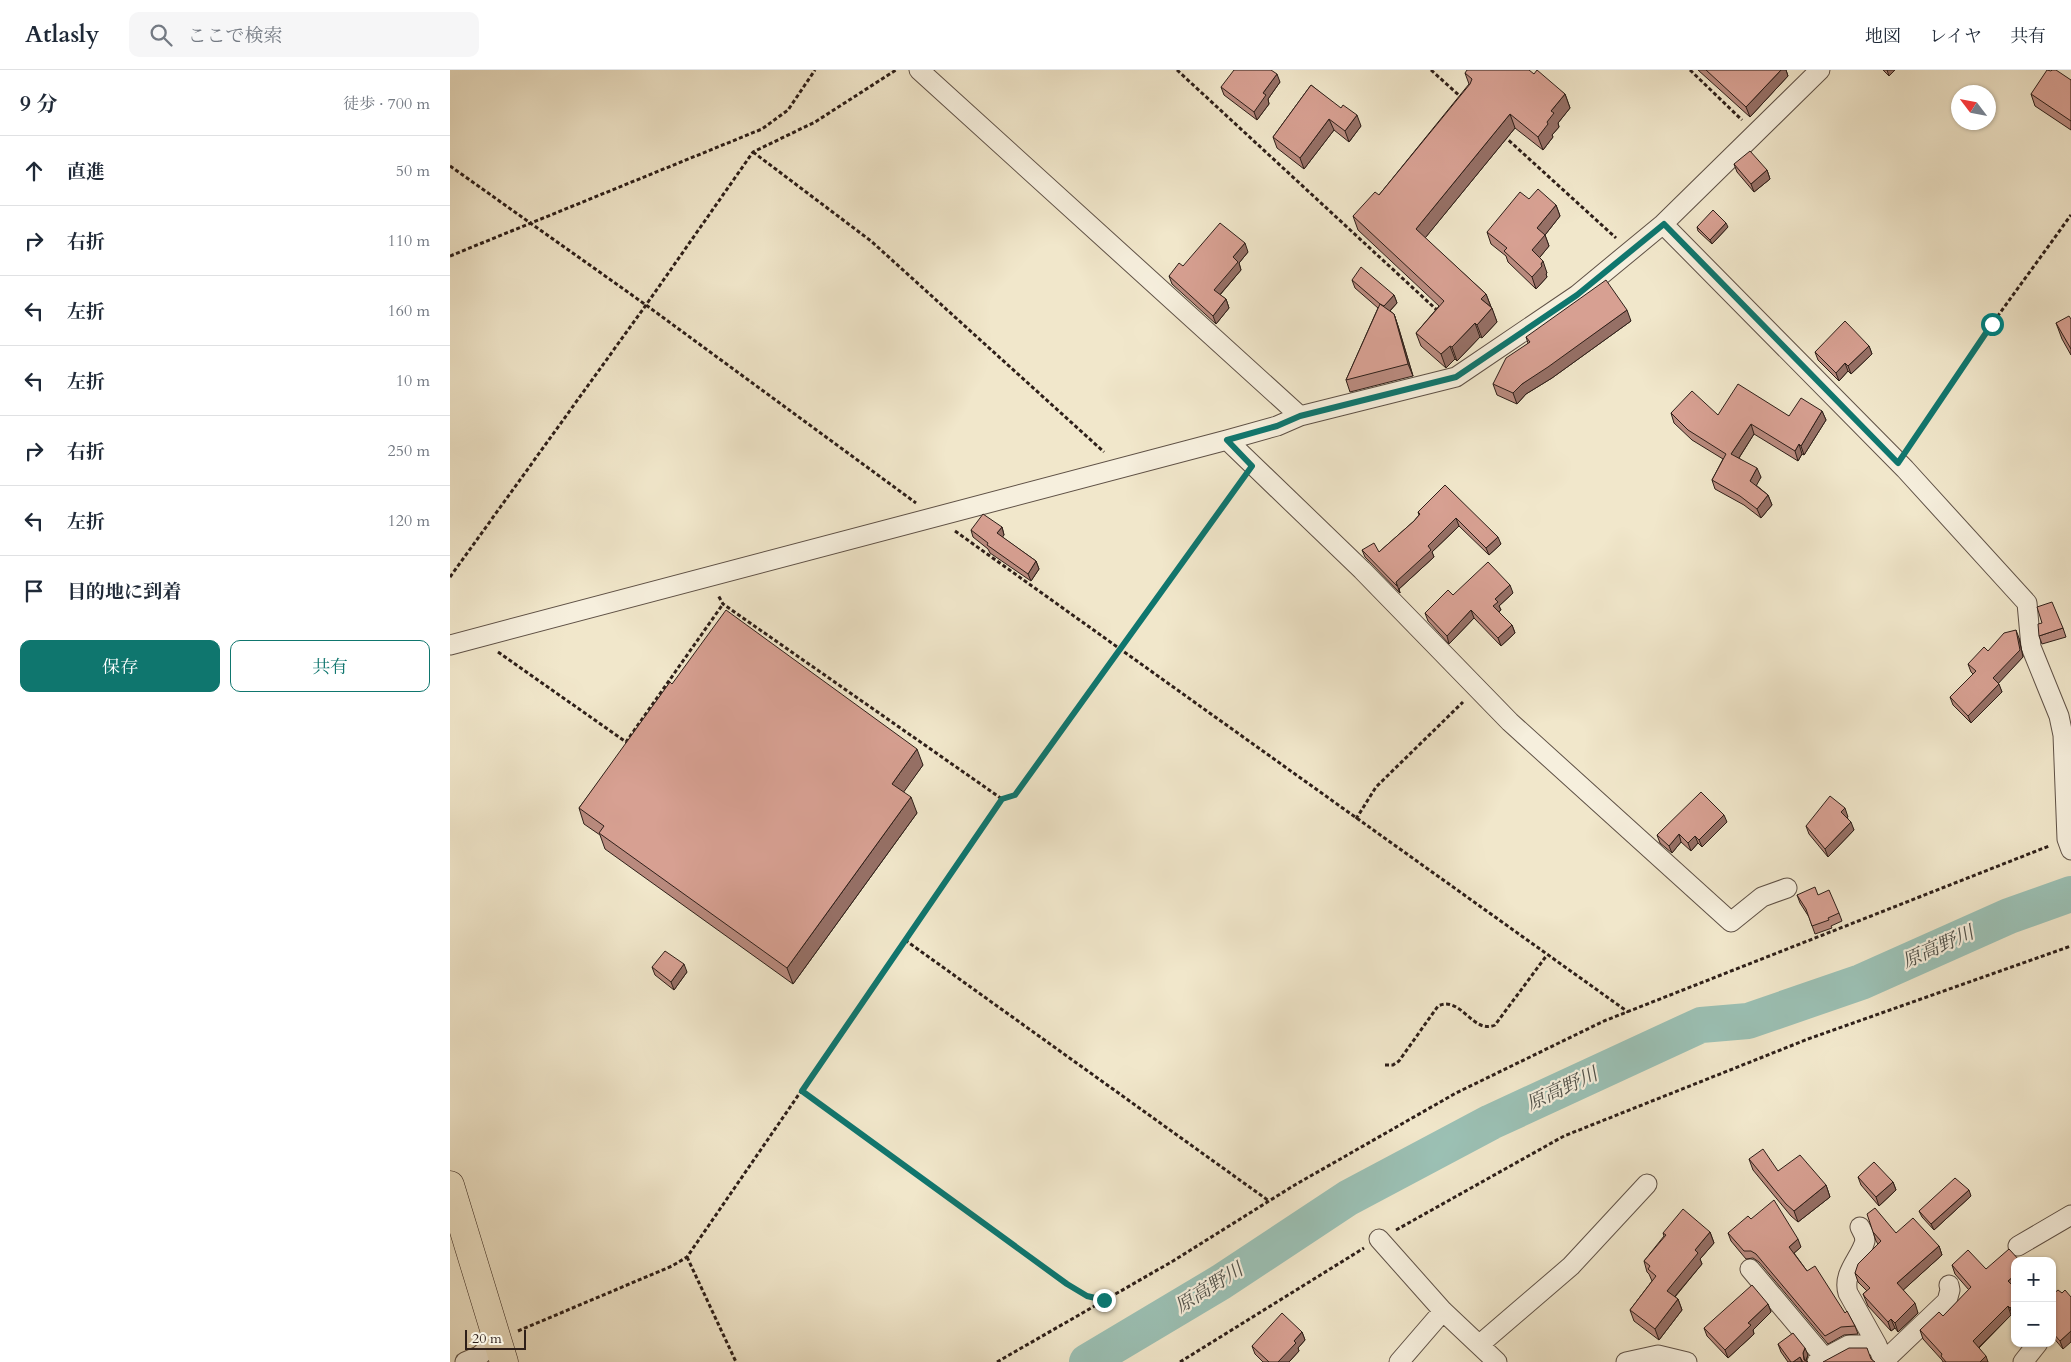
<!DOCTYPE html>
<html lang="ja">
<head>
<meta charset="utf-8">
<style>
  body { margin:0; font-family:Cardo,"Noto Serif JP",serif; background:#f6f6f7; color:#1f2937 }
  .controls { position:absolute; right:15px; bottom:15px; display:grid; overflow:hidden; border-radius:10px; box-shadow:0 1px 4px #0004 }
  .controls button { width:45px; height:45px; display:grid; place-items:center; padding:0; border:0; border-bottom:1px solid #e0e1e3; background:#fff; color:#1f2937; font:25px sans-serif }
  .compass { position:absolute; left:1501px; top:15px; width:45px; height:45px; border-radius:50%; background:#fff; box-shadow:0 1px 4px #0004; rotate:302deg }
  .scale { position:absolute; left:15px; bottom:12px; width:61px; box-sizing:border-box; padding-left:5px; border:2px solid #2e1f19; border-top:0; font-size:14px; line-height:18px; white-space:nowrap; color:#2e1f19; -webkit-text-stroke:4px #f6efdd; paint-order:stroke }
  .stop { position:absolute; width:15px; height:15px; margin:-11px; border:4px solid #0f766e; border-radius:50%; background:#fff }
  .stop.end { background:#0f766e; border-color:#fff; box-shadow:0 1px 5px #0008 }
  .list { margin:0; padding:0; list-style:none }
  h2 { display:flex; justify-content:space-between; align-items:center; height:65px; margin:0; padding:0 20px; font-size:21px }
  h2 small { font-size:16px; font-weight:400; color:#747a83 }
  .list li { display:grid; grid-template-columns:32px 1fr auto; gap:15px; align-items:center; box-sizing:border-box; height:70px; padding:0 20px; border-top:1px solid #e0e1e3 }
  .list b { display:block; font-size:19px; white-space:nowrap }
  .list em { font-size:16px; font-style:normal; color:#747a83 }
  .actions { display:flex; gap:10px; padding:15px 20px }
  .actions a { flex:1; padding:11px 0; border:1px solid #0f766e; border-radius:10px; text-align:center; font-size:18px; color:#0f766e }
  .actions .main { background:#0f766e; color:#fff }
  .icon { flex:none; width:28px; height:28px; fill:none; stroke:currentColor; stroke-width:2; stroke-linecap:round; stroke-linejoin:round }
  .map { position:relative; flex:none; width:1621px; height:1292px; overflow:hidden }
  header { display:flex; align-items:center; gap:30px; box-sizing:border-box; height:70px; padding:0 25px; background:#fff; border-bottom:1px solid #e0e1e3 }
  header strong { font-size:24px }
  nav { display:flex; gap:28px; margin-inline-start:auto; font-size:18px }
  .search { width:350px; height:45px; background:#f6f6f7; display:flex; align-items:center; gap:12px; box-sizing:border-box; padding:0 18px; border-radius:10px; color:#747a83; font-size:19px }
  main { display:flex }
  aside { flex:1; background:#fff }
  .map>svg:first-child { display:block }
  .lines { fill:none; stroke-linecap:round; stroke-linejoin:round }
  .river { stroke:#9bc0b4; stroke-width:36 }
  .street-casing { stroke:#5f5146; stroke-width:21 }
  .highway-casing { stroke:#2e1f19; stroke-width:29 }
  .path { stroke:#2e1f19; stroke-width:3; stroke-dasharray:4 2.5; stroke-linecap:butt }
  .street { stroke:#f6efdd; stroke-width:19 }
  .highway { stroke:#f1e7cb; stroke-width:28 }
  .wall { fill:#b98a7e; stroke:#2e1f19 }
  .shaded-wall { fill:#967066; stroke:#2e1f19 }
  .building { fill:#d7a092; stroke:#2e1f19 }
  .route { stroke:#0f766e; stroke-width:6 }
  .labels { text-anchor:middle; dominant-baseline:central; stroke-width:4.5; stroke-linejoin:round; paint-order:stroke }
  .water-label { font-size:19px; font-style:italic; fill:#4f4f48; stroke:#f6efdd }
</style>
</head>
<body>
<header>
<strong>Atlasly</strong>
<div class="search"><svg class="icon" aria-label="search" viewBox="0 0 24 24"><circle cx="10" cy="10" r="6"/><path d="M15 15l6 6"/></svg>ここで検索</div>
<nav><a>地図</a><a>レイヤ</a><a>共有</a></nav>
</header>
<main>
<aside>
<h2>9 分<small>徒歩 · 700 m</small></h2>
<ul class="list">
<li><svg class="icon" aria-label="ahead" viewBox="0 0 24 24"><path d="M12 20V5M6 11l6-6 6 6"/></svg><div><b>直進</b></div><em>50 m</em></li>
<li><svg class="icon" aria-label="right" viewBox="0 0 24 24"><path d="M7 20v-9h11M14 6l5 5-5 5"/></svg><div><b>右折</b></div><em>110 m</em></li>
<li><svg class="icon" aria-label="left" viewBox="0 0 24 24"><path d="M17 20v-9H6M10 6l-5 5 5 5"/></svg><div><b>左折</b></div><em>160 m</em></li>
<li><svg class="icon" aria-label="left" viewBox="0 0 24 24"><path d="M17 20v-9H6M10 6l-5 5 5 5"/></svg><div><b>左折</b></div><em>10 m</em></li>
<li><svg class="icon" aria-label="right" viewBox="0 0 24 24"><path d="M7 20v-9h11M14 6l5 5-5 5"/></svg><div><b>右折</b></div><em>250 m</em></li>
<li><svg class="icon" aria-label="left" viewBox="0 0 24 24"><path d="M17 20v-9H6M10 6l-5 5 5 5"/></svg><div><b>左折</b></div><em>120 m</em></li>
<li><svg class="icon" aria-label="arrive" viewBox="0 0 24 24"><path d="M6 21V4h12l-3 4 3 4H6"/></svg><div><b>目的地に到着</b></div></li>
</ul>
<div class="actions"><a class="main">保存</a><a>共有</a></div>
</aside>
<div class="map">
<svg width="1621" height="1292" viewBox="0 0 1621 1292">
  <rect width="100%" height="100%" fill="#f1e7cb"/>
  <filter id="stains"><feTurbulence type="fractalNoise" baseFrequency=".004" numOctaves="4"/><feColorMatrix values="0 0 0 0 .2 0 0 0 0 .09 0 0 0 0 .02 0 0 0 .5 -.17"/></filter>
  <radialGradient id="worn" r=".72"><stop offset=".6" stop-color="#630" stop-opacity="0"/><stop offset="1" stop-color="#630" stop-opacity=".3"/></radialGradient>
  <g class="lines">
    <path class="river" d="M637,1292l134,-80 127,-84 143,-76 210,-97 47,-4 113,-39 148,-66 62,-22"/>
    <g class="street-casing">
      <path id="street" d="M469,0l381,346
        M1213,154l242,245 122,134 4,44 28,69 4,19 4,104 4,11
        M777,370l135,130 148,152 221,200 31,-25 25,-9
        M0,575l777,-205 50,-14 23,-10 156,-39 121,-82 86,-71 157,-154
        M1410,1157l4,8 1,6c-5,18 -23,32 -17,52l29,52 7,17
        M929,1169l64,72 54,51
        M1568,1176l53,-31
        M1300,1199l74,88
        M1029,1275l92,-79 76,-82
        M1434,1291l63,-60 3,-11 -1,-5
        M15,1292l14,-6 18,-16
        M949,1292l44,-51
        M1176,1292l32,-7 29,7
        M1367,1292l32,-17h28
        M1573,1292l15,-19"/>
    </g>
    <g class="highway-casing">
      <path id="highway" d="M0,1115l54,177"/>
    </g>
    <path class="path" d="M727,0l262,242
      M981,0l31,28
      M1240,0l52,50
      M1054,66l112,102
      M303,82l118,89 233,211
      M0,96l196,139 270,198
      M0,186l312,-127 26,-19 27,-40
      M1460,376l82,-122 79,-109
      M505,461l673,481
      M0,507l196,-272 107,-153 62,-30 81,-52
      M48,582l128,90 97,-138
      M552,729l13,-4 227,-315
      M906,749l20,-32 87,-85
      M455,870l364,261
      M935,995h8l6,-4 39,-55c23,-11 35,29 57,19l52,-70
      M352,1021l265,193 20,12 17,4
      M946,1160l168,-94 244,-97 263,-93
      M237,1187l49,105
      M68,1261l154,-65 15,-9 315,-458 -279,-195 -5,-9
      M547,1292l176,-101 120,-75 163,-93 148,-72 445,-175
      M730,1292l184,-114"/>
    <use href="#street" class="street"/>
    <use href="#highway" class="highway"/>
  </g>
  <path class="wall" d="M1248,0h88l2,6 -38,41z
    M1433,0h12l-6,6z
    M1015,3l69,1 31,20 5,14 -12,15 1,4 -7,8 1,2 -10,13 -28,-22 -90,110 61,56 11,28 -15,16 -2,-1 -23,24 -2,-2 -9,9 -25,-22 -5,-13 23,-27 -81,-76 -5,-14 26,-21 90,-111z
    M1621,10v50l-36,-24 -4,-12z
    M830,12l-12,17 1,5 -12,16 -33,-25 -3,-8z
    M861,15l50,41 -12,16 -15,-12 -30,39 -27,-21 -4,-11z
    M1284,94l33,6 3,9 -16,13 -17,-20z
    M1079,129l27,6 4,11 -15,19 4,11 -10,12 8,15 -1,1 1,3 -11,12 -28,-27 -2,-6 -15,-12 -4,-12z
    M1247,157h31l-16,17 -14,-13z
    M798,182l-9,11 2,7 -21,25 6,4 3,9 -13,16 -44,-40 -3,-8 14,-10z
    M902,210l42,15 3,8 -7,8 4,3 4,12 15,50 -63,16 -4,-12 32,-72 -23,-20z
    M1621,249v36l-9,-16 -6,-16z
    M1181,251l-79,57 -26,16 -9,10 -20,-9 -4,-11 35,-41 -2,-6z
    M1419,276l3,8 -21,20 -3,-3 -9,10 -21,-21 -3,-8z
    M1372,341l4,9 -22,35 -2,-1 -4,7 -44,-27 -15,24 22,19 -5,8 12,10 4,10 -11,13 -17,-13 -29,-16 -3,-9 11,-21 -31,-19 -18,-17 -3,-10 47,2 71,1z
    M995,415l56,59 -12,11 -30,-29 -27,26 2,5 -35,32 1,4 -35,-36 -3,-7 17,2 35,-31 5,-6 -1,-3z
    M552,457l2,8 -2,2 34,24 3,8 -8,12 -41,-28 -2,-4 -15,-12 -2,-7z
    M1063,523l-14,13 2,4 -2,2 13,13 3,8 -14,13 -27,-28 -25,26 -21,-23 -3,-8 28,-18z
    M1613,558l3,9 -24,7 -3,-8z
    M1569,568l4,19 -25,26 4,9 -31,31 -18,-18 -3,-8 23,-23 -2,-2 -3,-8z
    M222,614l251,81 -20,27 14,21 -124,171 -188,-135 -5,-14 -16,-11 -5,-16z
    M1397,747l7,13 -26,27 -19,-23 -3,-8 42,-9z
    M1277,752l-25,25 -4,-4 -7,8 -10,-9 -9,11 -12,-10 -3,-8z
    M1347,825h21l21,18 3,8 -11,5 1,2 -17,6 -6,-17 -9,-14z
    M202,897l35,5 -13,18 -19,-15z
    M1299,1089l29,12 48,14 4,12 -32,25 -7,-6 -38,-46z
    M1408,1107l35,5 3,8 -17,16 -18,-21z
    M1521,1126l-37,34 -12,-13 -3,-6z
    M1301,1149l50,28 -7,6 13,18 48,55 3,8 -14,1 -16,9 -69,-82 -6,-4 -7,1 -15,-18 -3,-8z
    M1260,1162l4,11 -14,16 2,5 -27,33 3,2 4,11 -23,30 -25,-19 -4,-11 22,-29 -3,-7 -2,-2 -3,-11 20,-25 -1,-3z
    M1423,1162l23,1 43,13 3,9 -39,35 15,23 -20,19 -3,-4 -4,3 -23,-25 -5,-12 4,-3 -9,-9 -3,-9 23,-29 -2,-3z
    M1565,1191l-2,57 -2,-3 -32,33 9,14h-45l-1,-2 -19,-21 -3,-9 23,-14 26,-26 -14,-16 -3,-9 34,4z
    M1612,1223l1,56 -11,-13v-41z
    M1318,1234l3,8 -18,18 1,4 -26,24 -21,-22 -3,-8z
    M852,1262l3,8 -7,8 1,3 -10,11h-26l-8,-8 -3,-8z
    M1328,1274l30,11 -2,6 2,1h-20l-7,-10z"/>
  <path class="shaded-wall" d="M1331,0h5l2,6 -38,41 -4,-10z
    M1437,0h8l-6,6z
    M827,4l3,8 -12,17 1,5 -12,16 -3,-8 9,-19z
    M1115,24l5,14 -12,15 1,4 -7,8 1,2 -10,13 -5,-13 9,-15 4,-11z
    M1060,44l5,14 -94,115 -5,-14z
    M907,45l4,11 -12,16 -4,-11z
    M879,49l5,11 -30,39 -4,-11z
    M1317,100l3,9 -16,13 -3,-8z
    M1106,135l4,11 -15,19 4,11 -13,16 -4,-12 5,-22z
    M1276,153l2,4 -16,17 -2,-4z
    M795,173l3,9 -9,11 2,7 -24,28 -3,-8 19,-33z
    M1093,191l4,12 -1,1 1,3 -11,12 -4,-12z
    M1036,224l5,13 -10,-8z
    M944,225l3,8 -11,12 -3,-8z
    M776,229l3,9 -13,16 -3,-8z
    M1042,238l5,14 -15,16 -5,-13z
    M1177,240l4,11 -79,57 -26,16 -9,10 -4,-11 9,-9z
    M944,244l4,12 15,50 -5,-12z
    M1025,253l5,14 -23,24 -5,-14z
    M1000,276l5,13 -9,9 -5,-14z
    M1419,276l3,8 -21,20 -3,-8z
    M1395,293l3,8 -9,10 -3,-8z
    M1372,341l4,9 -22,35 -3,-9z
    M1301,354l3,10 -19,30 -4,-10z
    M1349,374l3,10 -4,7 -3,-10z
    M1307,398l4,9 -7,13 -4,-9z
    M1318,425l4,10 -11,13 -4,-9z
    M1006,448l3,8 -27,26 2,5 -35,32 1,4 -4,-11 32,-36z
    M552,457l2,8 -4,6 -3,-8z
    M1048,467l3,7 -12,11 -3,-7z
    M586,491l3,8 -8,12 -3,-7z
    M1060,515l3,8 -14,13 2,4 -5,4 -3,-8 2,-7z
    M1021,540l3,8 -25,26 -2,-8z
    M1062,555l3,8 -14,13 -3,-8z
    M1566,560l3,8 4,19 -27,29 -3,-8z
    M1549,614l3,8 -31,31 -3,-7z
    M467,679l6,16 -25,35 -6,-16z
    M461,727l6,16 -124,171 -6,-16z
    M1395,738l3,9 -4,3 -3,-8z
    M1274,745l3,7 -25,25 -3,-7z
    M1401,752l3,8 -26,27 -3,-8z
    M1229,764l2,8 -9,11 -3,-7z
    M1245,766l3,7 -7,8 -3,-8z
    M234,894l3,8 -13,18 -3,-8z
    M1443,1112l3,8 -17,16 -3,-9z
    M1376,1115l4,12 -32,25 -4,-11z
    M1519,1120l2,6 -37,34 -3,-6z
    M1260,1162l4,11 -14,16 2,5 -31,37 -4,-10 28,-41z
    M1348,1169l3,8 -9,8 -3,-8z
    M1489,1176l3,9 -42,38 -3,-10z
    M1565,1205v12l-4,3 -3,-9z
    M1228,1229l4,11 -23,30 -4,-11z
    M1465,1233l3,10 -20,19 -3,-9z
    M1318,1234l3,8 -18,18 1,4 -26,24 -3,-8 23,-27z
    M1565,1234v12l-2,2 -3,-10z
    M1558,1236l3,9 -35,35 -3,-9z
    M1441,1249l4,9 -4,3 -3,-9z
    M1621,1261v11l-8,7 -3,-8z
    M852,1262l3,8 -7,8 1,3 -10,11h-11l16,-21z
    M1355,1278l3,7 -3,7 -2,-9z
    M1536,1286l2,6h-8z
    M1350,1287l2,5h-9z"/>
  <path class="building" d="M784,0h37l6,4 -14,19 3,2 -12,17 -33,-25z
    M1017,0h62l5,4 3,-4 28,24 -14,17 3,2 -7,9 1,2 -10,13 -28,-23 -94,115 70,65 -5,5 11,9 -15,17 -2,-2 -23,24 -2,-1 -9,8 -25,-21 28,-32 -91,-85 22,-24 4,3 91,-111 2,-5 -7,-6z
    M1256,0h75l-35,37z
    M1597,0l4,1 1,-1h4l15,10v41l-40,-27z
    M861,15l30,23 2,-3 14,10 -12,16 -16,-12 -29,39 -27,-21z
    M1300,81l17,19 -16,14 -17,-20z
    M1088,119l18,16 -19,23 8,7 -13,15 11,11 -2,3 1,2 -10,11 -28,-26 3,-3 -20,-16 33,-40 9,7z
    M1263,140l13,13 -16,17 -13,-13z
    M770,153l25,20 -12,14 5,5 -24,28 12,9 -13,17 -44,-40 10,-13 4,3z
    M911,197l33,28 -10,11 -4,-2 -28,-24z
    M1156,210l21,30 -79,57 -26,17 -9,9 -20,-9 13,-26 24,-16 -4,-5z
    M930,234l14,10 14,50 -62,16z
    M1619,246l2,3v30l-15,-26z
    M1395,251l24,25 -21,20 -3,-3 -9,10 -21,-21z
    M1288,314l51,32 12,-18 21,13 -21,35 -2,-2 -4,7 -44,-27 -20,30 26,14 -7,13 18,14 -11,14 -17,-13 -28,-16 14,-26 -38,-24 -17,-17 21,-22 26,24z
    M995,415l53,52 -12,11 -30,-30 -28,28 3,4 -35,32 1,4 -35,-36 12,-7 5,9 35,-31 6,-7 -2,-2z
    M533,444l19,13 -5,6 39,28 -8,13 -41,-29 1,-2 -17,-13z
    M1038,492l22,23 -15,14 3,3 -5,4 19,19 -14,13 -27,-28 -24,26 -22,-23 23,-23 5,5z
    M1602,532l11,26 -24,8 -1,-12 4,-1 -5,-16z
    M276,540l191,139 -25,35 19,13 -124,171 -188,-135 5,-7 -25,-18 91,-126 2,2z
    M1566,560l4,20 -27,28 6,6 -31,32 -18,-19 26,-26 -8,-7 16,-17 4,4 16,-18z
    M1251,722l23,23 -25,25 -4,-4 -7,7 -9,-9 -10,12 -12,-11z
    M1380,726l15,12 -4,4 10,10 -26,27 -19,-23z
    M1365,817l3,8 11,-5 10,23 -11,5 1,2 -17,6 -6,-17 -9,-14z
    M215,881l19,13 -13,18 -19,-15z
    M1313,1079l15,22 22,-16 26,30 -32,26 -8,-7 -37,-45z
    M1424,1092l19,20 -17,15 -18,-20z
    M1505,1108l14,12 -38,34 -12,-13z
    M1324,1130l24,39 -9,8 18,24 8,-5 30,47 2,-2 8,15 -14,1 -16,9 -69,-82 -5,-3h-7l-16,-18 20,-17 3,3z
    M1425,1138l21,25 17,-15 26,28 -42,37 18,20 -20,20 -4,-4 -3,3 -23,-25 -2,-3 7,-6 -15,-15 3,-9 23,-23 -8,-9 -6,-18z
    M1233,1139l27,23 -15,18 3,3 -31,38 11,8 -23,30 -25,-19 26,-34 -8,-7 2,-3 -6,-5 22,-26 -3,-2z
    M1559,1179l11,12h-5v14l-7,6 7,7v16l-5,4 -2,-2 -35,35 13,15 -6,6h-34l-5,-6 1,-2 -22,-24 19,-18 4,4 28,-29 -19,-22 16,-15 18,19z
    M1302,1215l16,19 -20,19 3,2 -26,25 -21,-22z
    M1608,1220l4,3 3,-3 6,7v34l-11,10 -8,-9v-37z
    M832,1243l20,19 -8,9 2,2 -18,19h-9l-17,-16z
    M1343,1263l12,15 -2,5 1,7 4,2h-5l-3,-5 -7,5h-2l-13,-18z
    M1399,1278h18l4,11 4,3h-52z"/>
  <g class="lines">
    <path class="route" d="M654,1230l-17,-4 -20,-12 -265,-193 200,-292 13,-4 237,-329 -25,-26 50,-14 23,-10 156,-39 121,-82 87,-71 234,239 94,-139"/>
  </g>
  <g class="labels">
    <g class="water-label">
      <text transform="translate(1488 877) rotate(-24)">原高野川</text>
      <text transform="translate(1112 1019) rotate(-25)">原高野川</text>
      <text transform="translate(759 1218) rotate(-32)">原高野川</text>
    </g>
  </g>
  <rect width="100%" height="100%" filter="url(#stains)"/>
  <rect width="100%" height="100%" fill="url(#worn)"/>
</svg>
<div class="controls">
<button>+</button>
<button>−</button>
</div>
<svg class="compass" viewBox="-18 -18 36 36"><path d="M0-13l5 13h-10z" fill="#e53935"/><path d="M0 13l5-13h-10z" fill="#747a83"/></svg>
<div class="scale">20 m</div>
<div class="stop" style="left:1542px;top:254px"></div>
<div class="stop end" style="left:654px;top:1230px"></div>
</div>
</main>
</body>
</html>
